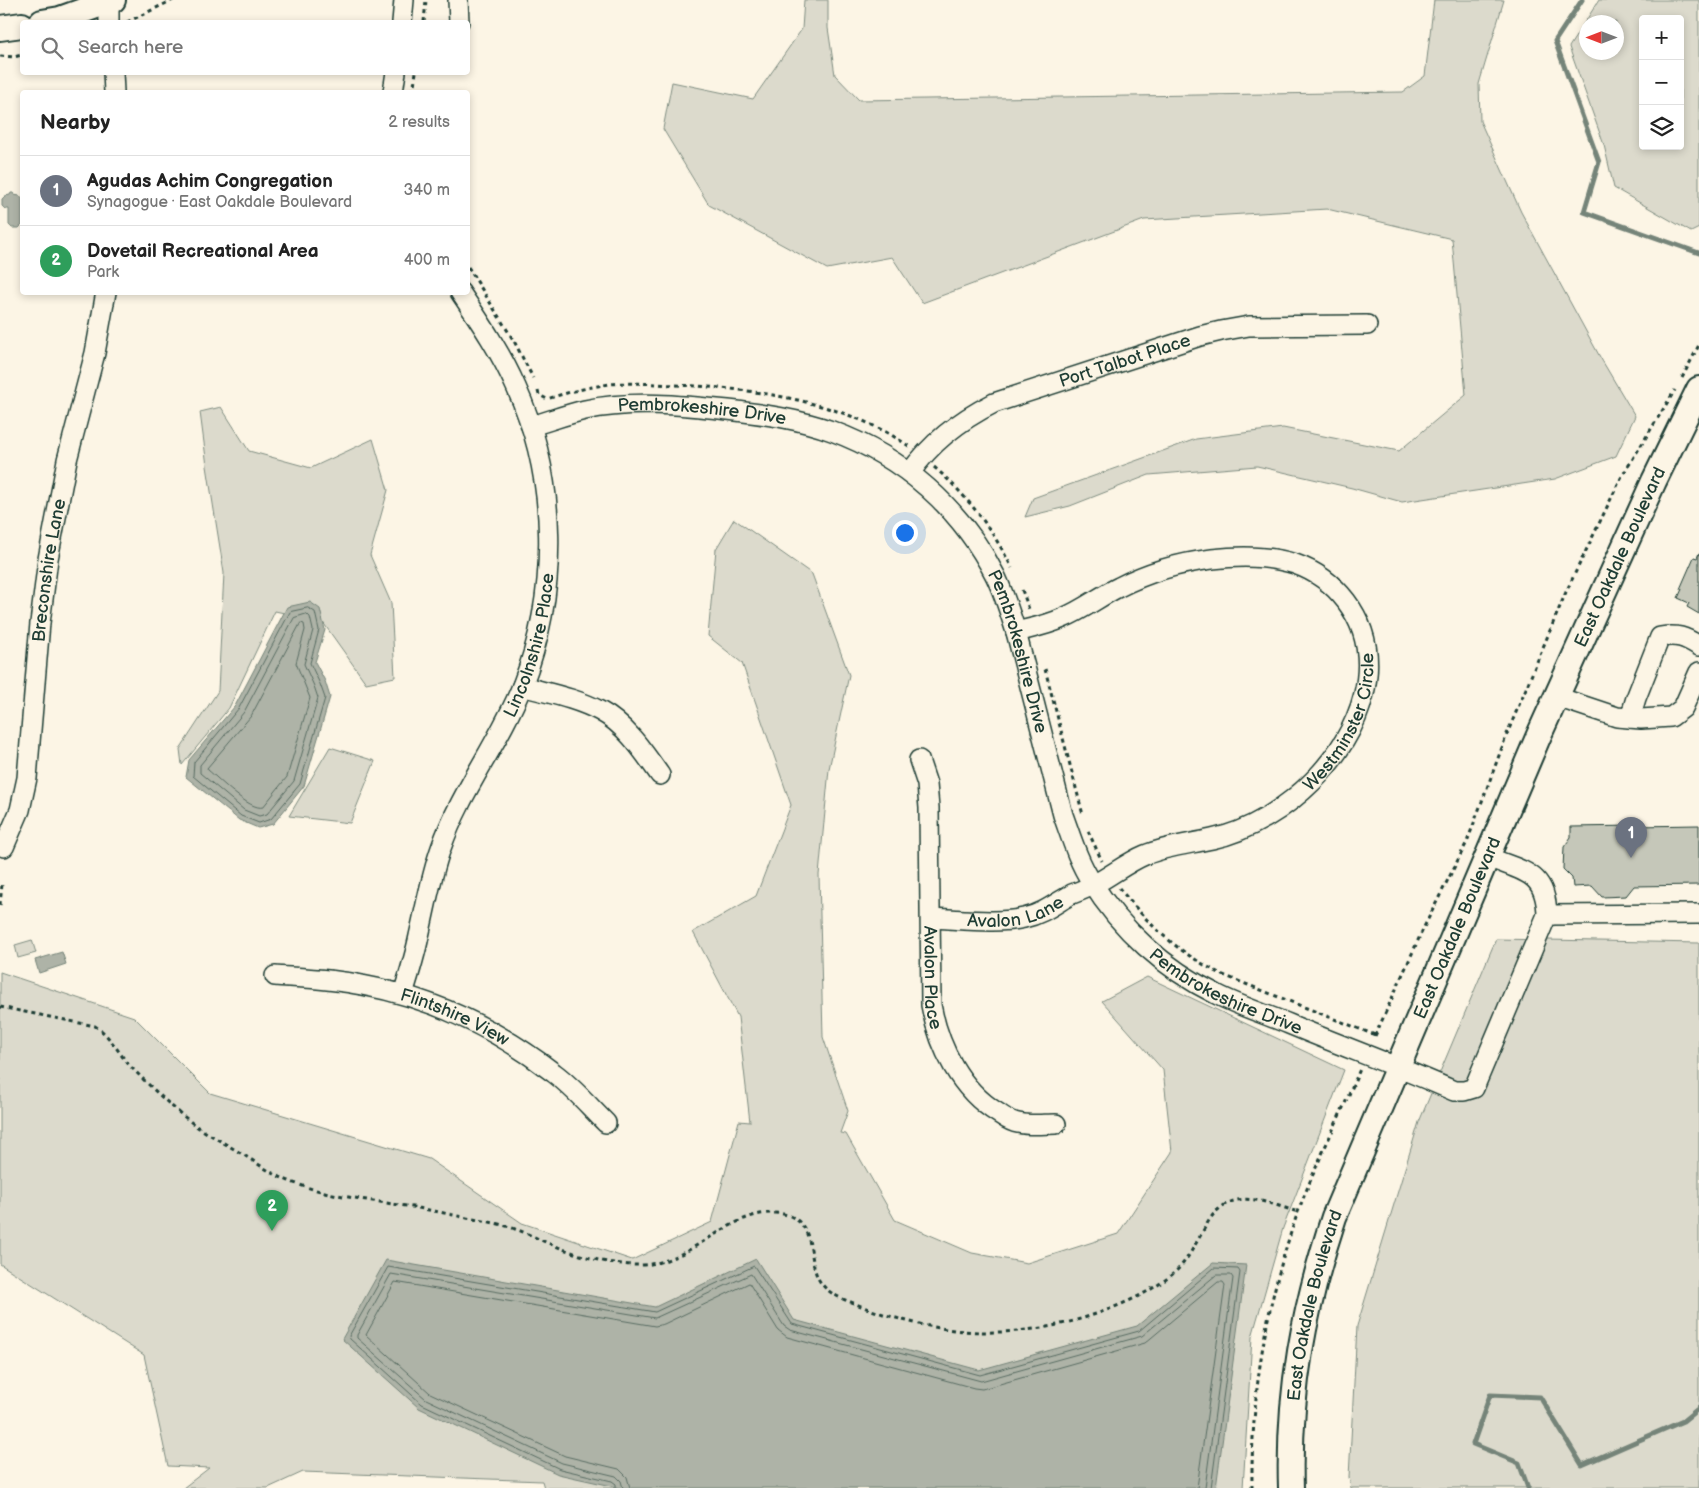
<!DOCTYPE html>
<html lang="en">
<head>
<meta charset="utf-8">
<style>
  body { margin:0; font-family:"Balsamiq Sans",sans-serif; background:#f6f6f6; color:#222 }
  .controls { position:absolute; right:15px; top:15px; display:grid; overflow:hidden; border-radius:5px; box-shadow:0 2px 8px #0003 }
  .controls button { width:45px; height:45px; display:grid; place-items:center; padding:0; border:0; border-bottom:1px solid #e0e0e0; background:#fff; color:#222; font:25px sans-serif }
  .compass { position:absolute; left:1579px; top:15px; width:45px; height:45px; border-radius:50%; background:#fff; box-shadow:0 2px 8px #0003; rotate:270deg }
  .you { position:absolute; left:904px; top:532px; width:18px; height:18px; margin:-12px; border:4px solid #fff; border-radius:50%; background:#1a73e8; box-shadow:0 0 0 8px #1a73e833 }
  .badge { display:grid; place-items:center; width:32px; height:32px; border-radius:50%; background:#d93025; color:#fff; font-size:16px; font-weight:700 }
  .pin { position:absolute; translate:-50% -41px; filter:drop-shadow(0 1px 2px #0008) }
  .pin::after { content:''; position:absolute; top:26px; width:18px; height:15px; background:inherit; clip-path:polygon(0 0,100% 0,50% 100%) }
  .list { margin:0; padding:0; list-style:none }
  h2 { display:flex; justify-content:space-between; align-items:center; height:65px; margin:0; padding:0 20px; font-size:21px }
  h2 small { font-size:16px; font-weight:400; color:#767676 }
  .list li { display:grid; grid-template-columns:32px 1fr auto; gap:15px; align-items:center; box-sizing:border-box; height:70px; padding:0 20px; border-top:1px solid #e0e0e0 }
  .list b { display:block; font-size:19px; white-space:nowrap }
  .list p { margin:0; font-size:16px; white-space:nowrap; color:#767676 }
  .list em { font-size:16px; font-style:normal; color:#767676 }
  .icon { flex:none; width:28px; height:28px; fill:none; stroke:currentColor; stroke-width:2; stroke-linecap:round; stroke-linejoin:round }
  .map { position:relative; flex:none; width:1699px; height:1488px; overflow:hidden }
  .search { position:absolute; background:#fff; box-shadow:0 2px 8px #0003; left:20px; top:20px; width:450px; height:55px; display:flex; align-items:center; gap:12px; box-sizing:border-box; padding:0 18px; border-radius:5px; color:#767676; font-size:19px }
  .panel { position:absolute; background:#fff; box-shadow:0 2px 8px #0003; left:20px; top:90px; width:450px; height:205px; border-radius:5px }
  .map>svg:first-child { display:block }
  .green { fill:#dcdacc; stroke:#7e8c80; fill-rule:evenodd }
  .water { fill:#aeb3a7; stroke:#758479 }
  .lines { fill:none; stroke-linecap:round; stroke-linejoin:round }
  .shore { stroke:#586c62; stroke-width:1 }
  .stream { stroke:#758479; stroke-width:5 }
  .building { fill:#c5c7b9; stroke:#1f3d34 }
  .minor-casing { stroke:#1f3d34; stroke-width:22 }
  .major-casing { stroke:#1f3d34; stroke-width:28 }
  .path { stroke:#1f3d34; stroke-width:3; stroke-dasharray:4 4; stroke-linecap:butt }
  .minor { stroke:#fcf5e5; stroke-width:19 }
  .major { stroke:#fcf5e5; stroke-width:24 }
  .labels { text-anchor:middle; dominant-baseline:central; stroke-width:5; stroke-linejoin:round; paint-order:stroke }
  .street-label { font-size:18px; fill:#1f3d34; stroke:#fcf5e5 }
</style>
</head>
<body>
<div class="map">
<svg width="1699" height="1488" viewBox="0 0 1699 1488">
  <rect width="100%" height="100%" fill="#fcf5e5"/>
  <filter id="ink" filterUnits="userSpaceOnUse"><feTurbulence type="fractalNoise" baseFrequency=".02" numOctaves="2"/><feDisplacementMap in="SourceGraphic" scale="10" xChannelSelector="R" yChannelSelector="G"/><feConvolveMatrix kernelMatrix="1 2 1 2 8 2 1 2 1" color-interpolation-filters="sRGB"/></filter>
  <g filter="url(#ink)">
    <path class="green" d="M804,0h24v28l7,47 24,25 544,-8 22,-16 9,-76h70l-25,84 1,37 41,91 79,145 35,59 -19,40 -61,23 -153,23 -50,-14 -95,-22 -108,9 -79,31 -45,11 8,-19 163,-59 87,-11 116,23 67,-56 -14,-156 -125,-30 -183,11 -222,83 -30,-46 -65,12 -118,-64 -46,-76 9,-47 81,17 49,-70z
      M1599,0h100v228l-8,4 -77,-44 -10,-43 -35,-98zM1643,19h37v127h-37zM1586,22h30v30h-30z
      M221,407l28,44 62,17 62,-29 15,51 -18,65 21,48 4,74 -29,6 -44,-62 -47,-10 -46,97 -47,57 -2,-16 38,-58 6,-118 -17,-107 -7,-54z
      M734,519l78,55 37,101 -20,94 -10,106 4,162 25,74 -8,22 6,1 49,86 77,33 55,10 91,-29 54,-82 -9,-82 -61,-69 45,-24 197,93 -61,158 -31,109 -9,151h-699l-2,-7 -239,-9 -35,16h-85l26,-20 -41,-2 -24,-111 -144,-91v-292l134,45 76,76 219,66 93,64 110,37 80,-38 27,-101 11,1 -12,-105 -45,-85 63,-36 35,-91 -49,-142 -34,-27 8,-87z
      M330,747l45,14 -25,62 -61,-7z
      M1496,939l203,4v545h-348l-2,-11 8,-151 62,-204z
      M32,940l4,13 -18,5 -3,-13z"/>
    <path class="water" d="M11,193h3v2l6,1 2,3v26l-3,3h-7l-3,-3v-16h-4l-3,-3v-7l3,-3 5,-1z
      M310,602l10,7 5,21 -10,32 10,19 5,16 -26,89 -31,38 -15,4 -19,-8 -53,-43 3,-17 46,-54 52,-99z
      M62,952l4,12 -27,9 -4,-13z
      M756,1259l38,61 185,50 158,-44 76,-63 33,2 -30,223h-595l-63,-14 -139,-66 -77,-69 44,-79 269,47z"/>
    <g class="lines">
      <path class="shore" d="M308,608l7,4 4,18 -9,33 10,21 5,14 -25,86 -29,35 -12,4 -18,-7 -48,-40 1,-14 45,-54 51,-96z
        M307,614l3,3 3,13 -9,34 10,22 4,12 -24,83 -27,33 -8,2 -15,-6 -44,-37v-8l44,-53 50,-94z
        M301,623l3,1 1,6 -9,33 14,35 -23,79 -24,30c-13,4 -44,-28 -55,-37l-1,-2 44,-52z
        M616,1488v-4l-4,-3 -52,-12 -138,-65 -72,-65 -1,-3 39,-69 267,45 99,-46 38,58 188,51 159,-44 75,-63 24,1 2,3 -29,216
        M623,1488l-2,-7 -5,-5 -54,-13 -136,-64 -69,-61v-3l34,-61 264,44 96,-44 33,52 6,4 191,51 161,-45 74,-61h15l2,3 -28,210
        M630,1488l-3,-11 -8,-8 -54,-13 -135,-63 -64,-58 29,-53 260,44 9,-2 85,-41 29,47 9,7 187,51 8,1 163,-46 73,-61h5l2,3 -28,203"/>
      <path class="stream" d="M1582,0l-27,41 44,121 -15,50 115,41
        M1528,1488l-9,-25 -46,-19 17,-49 50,2 42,68 101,-44 16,-13"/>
    </g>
    <path class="building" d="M1699,553v61l-12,-7 2,-4 -11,-5 4,-9h-2l14,-32 3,1z
      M1699,825v60l-65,1 -8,10 -24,1 -10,-11 -19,1 -1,-9 -9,-9 1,-22 7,-10v-10z"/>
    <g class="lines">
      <g class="minor-casing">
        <g id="minor">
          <path d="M458,0l1,22"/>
          <path d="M109,2v20"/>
          <path d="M402,22l2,-22"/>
          <path d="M113,72l1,20"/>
          <path d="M393,92l3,-20"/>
          <path id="s1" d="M531,426c18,-5 36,-12 54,-16 45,-10 98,-5 143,0 35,4 71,9 104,21 71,26 129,77 163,144 9,18 15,38 21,57l47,183c8,22 15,46 28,66 30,49 74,88 125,113 23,12 49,20 73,30 55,23 111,43 165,67h10l10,-3 73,-173c-1,-44 -24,-43 -59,-58"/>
          <path id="s2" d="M910,473c22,-32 50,-53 84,-70l206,-67 21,-5 28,-5 118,-1"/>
          <path d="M522,686c25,7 54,12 78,25 26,14 43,40 60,64"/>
          <path d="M1557,697l60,20 24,2 30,-2 12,-9 16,-36"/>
          <path d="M1630,718l6,-20 24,-61c17,-3 25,0 39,9"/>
          <path id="s3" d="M919,760l8,24 2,24 2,197c8,42 29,85 67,108 6,4 12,9 20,10 12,3 26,1 38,1"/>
          <path id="s4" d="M4,847l16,-37 7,-32 13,-155 8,-64 19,-99 28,-107 11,-61"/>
          <path d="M1547,915l152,-1"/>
          <path id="s5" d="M931,918c27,1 69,6 93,0 19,-4 32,-15 48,-24 8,-3 16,-6 23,-10 17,-9 33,-22 50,-29 22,-9 45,-11 67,-16 38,-8 74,-31 101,-58 47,-47 77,-122 33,-180 -13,-17 -31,-30 -51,-37 -25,-8 -57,-8 -83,-5 -32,4 -64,13 -93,28 -19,9 -36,23 -56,31 -15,7 -31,10 -47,14"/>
          <path id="s6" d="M275,976c29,2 59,3 87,9 71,13 135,44 192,88 19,14 35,33 52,50"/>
          <path id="s7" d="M403,994c6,-19 12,-38 16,-58 7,-30 12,-60 22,-88 20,-58 59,-106 81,-162 37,-94 36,-207 -6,-299 -15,-34 -35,-64 -56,-95"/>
        </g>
      </g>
      <g class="major-casing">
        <g id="major">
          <path d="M42,22l18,-3 53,-19"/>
          <path d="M0,28l22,-3"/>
          <path id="s8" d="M1291,1488c-3,-96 13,-180 43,-271l205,-482 115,-254 45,-92"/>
        </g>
      </g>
      <path class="path" d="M127,22l46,-22
        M424,22l2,-22
        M0,56l14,1 8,-2
        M413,92l3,-20
        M468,267l46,74 19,37
        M1682,378l17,-33
        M538,391l1,4 8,4c21,-7 42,-12 63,-15 21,-2 43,0 65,1 77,3 170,16 235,62
        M934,467c33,28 59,63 78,101
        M1022,590l8,22
        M1045,669l38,146
        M1088,831l14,30
        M1119,888c32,39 58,64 104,87l152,60
        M0,905l2,-21
        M0,1007l95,19c16,10 23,27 36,41 21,21 44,44 68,61 16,10 32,19 48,29 14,9 27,18 42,24 35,14 73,18 110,24 23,3 45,8 68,13 16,3 33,5 48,11 9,3 17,7 26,11 30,13 61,24 94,25 56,3 97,-61 148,-51 36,7 23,50 38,69 9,12 22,16 35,21 57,23 116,34 178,25 42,-5 109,-28 141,-57 11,-10 17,-22 24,-34 6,-10 11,-22 20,-29 23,-20 54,-4 79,3
        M1375,1036l49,-109 43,-85 40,-108 59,-142 55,-114 54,-88
        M1252,1488c-1,-94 14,-187 46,-276 18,-49 42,-95 62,-143"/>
      <use href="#minor" class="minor"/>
      <use href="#major" class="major"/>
    </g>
  </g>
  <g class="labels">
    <g class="street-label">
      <text stroke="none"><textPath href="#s2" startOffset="248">Port Talbot Place</textPath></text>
      <text stroke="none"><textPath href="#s1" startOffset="174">Pembrokeshire Drive</textPath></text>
      <text stroke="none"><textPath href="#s8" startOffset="995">East Oakdale Boulevard</textPath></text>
      <text stroke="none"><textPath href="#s4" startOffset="282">Breconshire Lane</textPath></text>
      <text stroke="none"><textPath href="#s7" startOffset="374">Lincolnshire Place</textPath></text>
      <text stroke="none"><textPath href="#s1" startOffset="609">Pembrokeshire Drive</textPath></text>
      <text stroke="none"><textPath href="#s5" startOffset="484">Westminster Circle</textPath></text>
      <text stroke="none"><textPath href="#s5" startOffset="86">Avalon Lane</textPath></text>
      <text stroke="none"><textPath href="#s8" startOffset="590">East Oakdale Boulevard</textPath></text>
      <text stroke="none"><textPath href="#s3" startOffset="219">Avalon Place</textPath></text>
      <text stroke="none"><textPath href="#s1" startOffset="1029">Pembrokeshire Drive</textPath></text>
      <text stroke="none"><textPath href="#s6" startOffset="186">Flintshire View</textPath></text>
      <text stroke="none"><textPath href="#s8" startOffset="185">East Oakdale Boulevard</textPath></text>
    </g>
  </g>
</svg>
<div class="controls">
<button>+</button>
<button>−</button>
<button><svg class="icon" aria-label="layers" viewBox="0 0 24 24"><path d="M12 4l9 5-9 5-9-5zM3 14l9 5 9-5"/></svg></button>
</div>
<svg class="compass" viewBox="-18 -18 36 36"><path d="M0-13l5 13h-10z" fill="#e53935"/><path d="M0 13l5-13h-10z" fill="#767676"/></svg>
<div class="you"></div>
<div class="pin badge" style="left:1631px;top:858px;background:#6b7280">1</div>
<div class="pin badge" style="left:272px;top:1231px;background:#2e9e5b">2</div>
<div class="search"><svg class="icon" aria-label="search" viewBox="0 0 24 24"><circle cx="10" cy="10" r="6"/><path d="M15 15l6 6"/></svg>Search here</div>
<section class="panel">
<h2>Nearby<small>2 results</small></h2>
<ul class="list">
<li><span class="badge" style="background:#6b7280">1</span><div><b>Agudas Achim Congregation</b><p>Synagogue · East Oakdale Boulevard</p></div><em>340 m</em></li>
<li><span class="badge" style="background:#2e9e5b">2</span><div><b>Dovetail Recreational Area</b><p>Park</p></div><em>400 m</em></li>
</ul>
</section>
</div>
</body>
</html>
